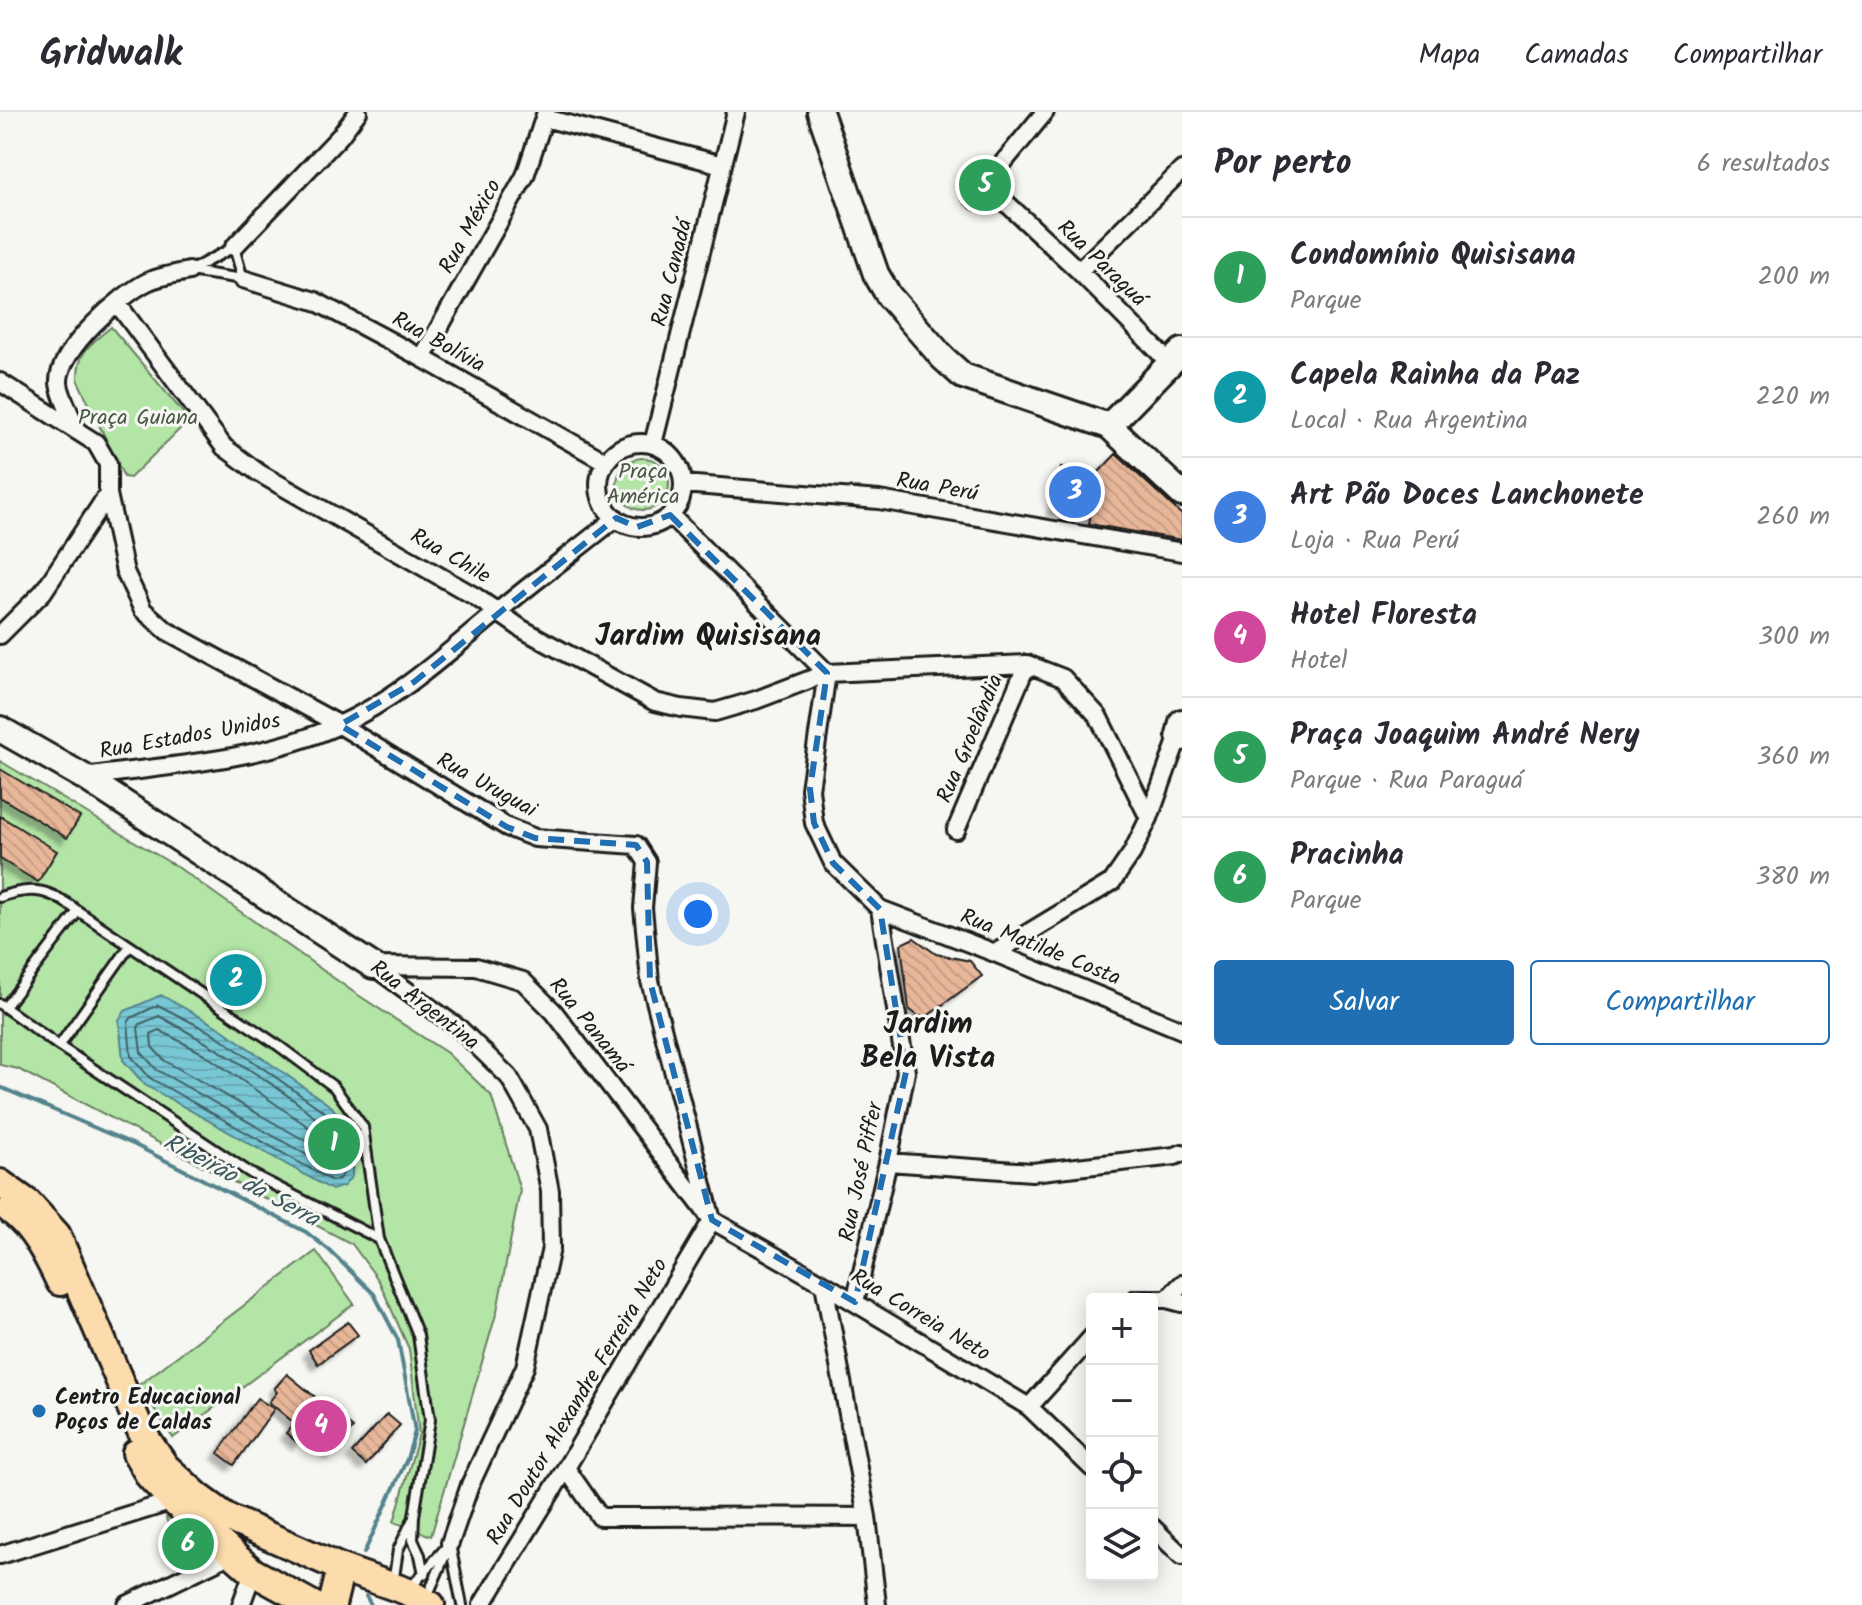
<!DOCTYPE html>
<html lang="pt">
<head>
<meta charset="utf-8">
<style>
  body { margin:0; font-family:Kalam,sans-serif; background:#f2f2f3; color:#2b2b33 }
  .controls { position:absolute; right:24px; bottom:24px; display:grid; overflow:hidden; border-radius:8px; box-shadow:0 4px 20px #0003 }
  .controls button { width:72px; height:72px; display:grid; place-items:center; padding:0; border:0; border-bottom:2px solid #e1e1e2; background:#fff; color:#2b2b33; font:40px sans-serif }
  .you { position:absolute; left:698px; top:802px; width:28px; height:28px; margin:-20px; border:6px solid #fff; border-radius:50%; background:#1a73e8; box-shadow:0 0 0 12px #1a73e833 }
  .badge { display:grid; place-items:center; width:52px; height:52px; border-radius:50%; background:#1f6fb2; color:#fff; font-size:26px; font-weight:700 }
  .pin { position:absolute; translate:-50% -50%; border:4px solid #fff; box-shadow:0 2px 8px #0006 }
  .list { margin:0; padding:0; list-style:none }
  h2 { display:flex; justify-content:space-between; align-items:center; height:104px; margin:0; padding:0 32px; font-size:34px }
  h2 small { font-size:26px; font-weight:400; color:#7c7c81 }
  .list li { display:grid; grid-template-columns:52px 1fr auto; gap:24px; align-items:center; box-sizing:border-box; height:120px; padding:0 32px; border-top:2px solid #e1e1e2 }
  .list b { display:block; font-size:30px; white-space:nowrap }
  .list p { margin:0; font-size:26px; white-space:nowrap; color:#7c7c81 }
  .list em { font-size:26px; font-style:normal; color:#7c7c81 }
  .actions { display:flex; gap:16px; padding:24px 32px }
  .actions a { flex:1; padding:18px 0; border:2px solid #1f6fb2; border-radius:8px; text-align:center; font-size:28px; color:#1f6fb2 }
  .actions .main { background:#1f6fb2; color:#fff }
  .icon { flex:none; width:44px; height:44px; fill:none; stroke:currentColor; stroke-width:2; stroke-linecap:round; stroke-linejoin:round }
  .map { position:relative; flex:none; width:1182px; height:1493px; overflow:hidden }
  header { display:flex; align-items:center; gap:48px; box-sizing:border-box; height:112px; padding:0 40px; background:#fff; border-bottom:2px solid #e1e1e2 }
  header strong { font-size:38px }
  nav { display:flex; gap:44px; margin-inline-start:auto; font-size:28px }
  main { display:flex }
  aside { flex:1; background:#fff }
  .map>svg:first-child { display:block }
  .green { fill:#b3e5a6; stroke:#688061; stroke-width:2 }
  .water { fill:url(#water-rules); stroke:#53838b; stroke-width:2 }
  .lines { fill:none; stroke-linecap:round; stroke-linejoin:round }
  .shore { stroke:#416066; stroke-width:2 }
  .stream { stroke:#53838b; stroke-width:4 }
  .building { fill:url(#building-back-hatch); stroke:#1c1c1c; stroke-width:2; filter:url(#shadow) }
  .lane-casing { stroke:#1c1c1c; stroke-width:14 }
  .street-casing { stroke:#1c1c1c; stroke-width:22 }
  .secondary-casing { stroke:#1c1c1c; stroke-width:30 }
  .primary-casing { stroke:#1c1c1c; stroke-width:32 }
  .lane { stroke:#f6f6f2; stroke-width:8 }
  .street { stroke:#f6f6f2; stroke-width:16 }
  .secondary { stroke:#f6f6f2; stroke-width:24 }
  .primary { stroke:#fcdcac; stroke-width:26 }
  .marked { fill:none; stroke:#1f6fb2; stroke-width:6; stroke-dasharray:16 10; stroke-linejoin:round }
  .poi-dot { fill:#1f6fb2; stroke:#f6f6f2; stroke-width:3 }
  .labels { text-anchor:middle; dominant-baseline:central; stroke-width:6; stroke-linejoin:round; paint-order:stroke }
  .street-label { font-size:22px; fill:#1c1c1c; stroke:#f6f6f2 }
  .park-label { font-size:22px; fill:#495845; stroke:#f6f6f2 }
  .poi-label { font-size:22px; font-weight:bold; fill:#1c1c1c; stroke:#f6f6f2; text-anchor:start }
  .water-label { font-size:24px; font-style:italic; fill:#3c585d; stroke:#f6f6f2 }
  .district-label { font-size:30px; font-weight:bold; fill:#1c1c1c; stroke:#f6f6f2 }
</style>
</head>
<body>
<header>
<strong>Gridwalk</strong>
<nav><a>Mapa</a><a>Camadas</a><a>Compartilhar</a></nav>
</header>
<main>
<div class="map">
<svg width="1182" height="1493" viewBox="0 0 1182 1493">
  <defs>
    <pattern id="water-rules" width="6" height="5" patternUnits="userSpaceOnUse" patternTransform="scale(2)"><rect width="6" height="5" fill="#78c7d5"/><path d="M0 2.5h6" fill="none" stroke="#67aab6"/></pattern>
    <pattern id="building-back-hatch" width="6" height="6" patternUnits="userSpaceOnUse" patternTransform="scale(2)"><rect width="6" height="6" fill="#e8b799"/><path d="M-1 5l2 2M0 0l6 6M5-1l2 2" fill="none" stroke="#c69d83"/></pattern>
    <filter id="shadow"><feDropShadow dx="-6" dy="6" stdDeviation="2" flood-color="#0004"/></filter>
  </defs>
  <rect width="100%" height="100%" fill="#f6f6f2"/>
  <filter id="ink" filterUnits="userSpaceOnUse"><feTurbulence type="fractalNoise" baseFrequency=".0125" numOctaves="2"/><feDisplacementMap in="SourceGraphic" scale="16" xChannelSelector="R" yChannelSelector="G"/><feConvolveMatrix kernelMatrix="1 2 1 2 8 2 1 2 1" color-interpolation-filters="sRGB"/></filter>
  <g filter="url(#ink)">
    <path class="green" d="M111,215l75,89 -1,8 -55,54 -6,-1 -46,-96c-1,-30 12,-36 33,-54z
      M617 372a26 26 0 1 1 52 0a26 26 0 1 1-52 0Z
      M0,649l179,107 173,123 95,62 44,42 29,95 -23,121 -66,225 -37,-14 25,-88 -10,-85 -30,-68 -27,-37 -334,-175 -18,-4z
      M316,1139l38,53 -181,134 -34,-53z
      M171,1405c13,6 27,17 31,31l-8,11 -13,5 -15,-46z"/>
    <path class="water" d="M161,883l59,33 112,79 21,30 -1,39 -8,10 -12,4 -187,-105 -22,-25 -4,-40 6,-9z"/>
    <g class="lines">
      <path class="shore" d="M158,893l58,30 110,78 19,27 -1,32 -5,7 -7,2 -182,-103 -19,-22 -3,-33 3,-5z
        M159,904c35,19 164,92 175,126 3,7 1,18 -1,25h-5l-171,-97 -16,-18 -3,-24 2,-4z
        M159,918l45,24 106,74 8,11v4l-5,2 -148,-84 -13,-14 -1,-13z"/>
      <path class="stream" d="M0,975l135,58 171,87 23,18 45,44 24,46 17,91 -8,28 -43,94
        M366,1484l5,9"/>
    </g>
    <path class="building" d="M1116,342l66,61v25l-93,-16 9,-51z
      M1061,355l35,6 -8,43 -35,-6z
      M0,657l80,48 -13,21 -67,-41z
      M0,704l57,35 -19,31 -38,-23z
      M914,826l22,16 34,7 12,15 -56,41 -8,-1 -9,-7 -8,-65z
      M242,848l11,8 -22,31 -11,-8z
      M348,1210l10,13 -40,29 -9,-14z
      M287,1262l66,54 -21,25 -25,-21 -9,11 -12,-10 8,-10 -25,-21 8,-10 -3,-3z
      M257,1286l17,11 -40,56 -16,-12z
      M387,1302l13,11 -34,40 -14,-12z"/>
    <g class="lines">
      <g class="lane-casing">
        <path id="lane" d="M964 74a20 20 0 1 1 40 0a20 20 0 1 1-40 0Z
          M234,135l9,32 -54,-8z
          M0,785c34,-12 50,-7 78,14
          M0,892l59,42 193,128 127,65 39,96 12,85 -16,96 -1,24 7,15 4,19
          M5,895l73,-96 201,135 55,41 29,40 16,112
          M59,934l70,-99
          M450,1432l12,61
          M393,1472l5,-34 14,-29
          M411,1475l39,-44
          M427,1485l20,-46"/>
      </g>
      <g class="street-casing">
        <path id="street" d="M545,6l177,47
          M997,58l48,-58
          M1001,86l78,73 91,92
          M234,135l106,-111 18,-24
          M1079,159l103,-101
          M243,167l72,22 107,57 184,104
          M117,191l107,144 35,26 217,124 46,32 133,73 26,6 34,4 41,-12 71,-27 200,-9 36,14 35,38 51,102
          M422,246l103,-182 21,-64
          M0,270l96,61 12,21v30l17,78 18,38 24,21 173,94 167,102 28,11 101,7 11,17 -4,46 7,73 62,239
          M76,316c-4,-11 -17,-35 -17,-46 -1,-32 62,-87 88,-100 12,-6 29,-8 42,-11
          M599 373a42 42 0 1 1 84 0a42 42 0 1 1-84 0Z
          M653,332l83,-332
          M683,372l196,16 303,52
          M670,403l157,158 -17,116 4,34 19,40 47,46 115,44 187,77
          M0,523l43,-43 65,-98
          M84,665c85,-12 176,-16 255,-52 60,-27 107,-71 157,-112 40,-33 80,-63 120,-95
          M956,718l71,-166
          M995,841l117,-71 20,-29 17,-35 30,-83
          M373,854l103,1 47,14 31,31 158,208 112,64 205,123 63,61
          M373,854l88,64 48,47 29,52 12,62 1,57 -26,119 -55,118 -20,58
          M888,1050l144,10 143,-16 7,-3
          M824,1172l43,233 10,88
          M1136,1187h31l15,4
          M1167,1187l15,-15
          M855,1190l33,-140 18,-90 -26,-163
          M1029,1295l63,-70
          M566,1356l34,49c89,0 178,-1 267,0
          M1152,1415l30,29
          M0,1443l173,-54
          M127,1493l106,-52
          M241,1493l12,-33
          M482,1493l84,-137 146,-248"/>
      </g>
      <g class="secondary-casing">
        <path id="secondary" d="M820,0l56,162 13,22 54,62 20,18 146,50 73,68
          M1109,314l73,-75
          M1182,610l-3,13 3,3
          M0,617l84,48 289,189"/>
      </g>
      <g class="primary-casing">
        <path id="primary" d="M0,1071l28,20 29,32 84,196 24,35 34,31 29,21 113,50 65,23 25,14
          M10,1098c23,16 38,47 50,72
          M136,1341l14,24 23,24 80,71 60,33
          M332,1493l9,-37"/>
      </g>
      <use href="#lane" class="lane"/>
      <use href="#street" class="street"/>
      <use href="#secondary" class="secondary"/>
      <use href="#primary" class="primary"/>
    </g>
  </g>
  <path class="marked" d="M670,403l157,158 -17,116 4,34 19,40 47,46 26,163 -51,230 -143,-82 -62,-239 -3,-119 -11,-17 -101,-7 -28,-11 -167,-102 74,-43 202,-164 21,9z"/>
  <circle class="poi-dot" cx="39" cy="1299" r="8"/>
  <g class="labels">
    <g class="street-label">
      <text transform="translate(471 115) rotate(-61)">Rua México</text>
      <text transform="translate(1101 152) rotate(44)">Rua Paraguá</text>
      <text transform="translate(673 161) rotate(-76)">Rua Canadá</text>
      <text transform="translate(438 231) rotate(29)">Rua Bolívia</text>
      <text transform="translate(937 376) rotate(10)">Rua Perú</text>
      <text transform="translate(450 445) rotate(30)">Rua Chile</text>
      <text transform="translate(190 625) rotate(-10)">Rua Estados Unidos</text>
      <text transform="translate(971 627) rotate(-67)">Rua Groelândia</text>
      <text transform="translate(486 674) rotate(29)">Rua Uruguai</text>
      <text transform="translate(1040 836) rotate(22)">Rua Matilde Costa</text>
      <text transform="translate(424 894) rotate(38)">Rua Argentina</text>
      <text transform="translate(589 914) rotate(51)">Rua Panamá</text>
      <text transform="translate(862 1060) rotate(-78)">Rua José Piffer</text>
      <text transform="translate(920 1204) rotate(31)">Rua Correia Neto</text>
      <text transform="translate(578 1290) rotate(-59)">Rua Doutor Alexandre Ferreira Neto</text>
    </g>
    <g class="park-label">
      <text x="138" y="306">Praça Guiana</text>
      <text x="643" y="360">Praça<tspan x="643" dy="25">América</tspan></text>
    </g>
    <g class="poi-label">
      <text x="55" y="1286">Centro Educacional<tspan x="55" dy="25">Poços de Caldas</tspan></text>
    </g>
    <g class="water-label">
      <text transform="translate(241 1069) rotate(28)">Ribeirão da Serra</text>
    </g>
    <g class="district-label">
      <text x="708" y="525">Jardim Quisisana</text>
      <text x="928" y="913">Jardim<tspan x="928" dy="34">Bela Vista</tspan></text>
    </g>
  </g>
</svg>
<div class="controls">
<button>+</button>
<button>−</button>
<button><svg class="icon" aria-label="locate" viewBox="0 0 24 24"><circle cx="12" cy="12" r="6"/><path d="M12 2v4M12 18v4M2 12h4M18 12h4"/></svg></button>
<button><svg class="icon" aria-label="layers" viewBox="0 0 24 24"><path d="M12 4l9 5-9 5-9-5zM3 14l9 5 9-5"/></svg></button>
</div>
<div class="you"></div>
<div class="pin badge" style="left:334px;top:1032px;background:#2e9e5b">1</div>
<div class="pin badge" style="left:236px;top:868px;background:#0f9aa8">2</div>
<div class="pin badge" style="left:1075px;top:380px;background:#3f7fe0">3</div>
<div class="pin badge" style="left:321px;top:1314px;background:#d1479c">4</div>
<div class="pin badge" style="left:985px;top:73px;background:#2e9e5b">5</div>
<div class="pin badge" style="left:188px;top:1432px;background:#2e9e5b">6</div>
</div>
<aside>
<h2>Por perto<small>6 resultados</small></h2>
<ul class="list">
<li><span class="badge" style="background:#2e9e5b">1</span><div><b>Condomínio Quisisana</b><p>Parque</p></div><em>200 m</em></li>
<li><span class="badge" style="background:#0f9aa8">2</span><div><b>Capela Rainha da Paz</b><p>Local · Rua Argentina</p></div><em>220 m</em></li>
<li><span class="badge" style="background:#3f7fe0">3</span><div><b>Art Pão Doces Lanchonete</b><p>Loja · Rua Perú</p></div><em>260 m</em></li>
<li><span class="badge" style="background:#d1479c">4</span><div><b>Hotel Floresta</b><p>Hotel</p></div><em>300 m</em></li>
<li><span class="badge" style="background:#2e9e5b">5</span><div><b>Praça Joaquim André Nery</b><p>Parque · Rua Paraguá</p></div><em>360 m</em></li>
<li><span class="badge" style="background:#2e9e5b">6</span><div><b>Pracinha</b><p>Parque</p></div><em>380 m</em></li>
</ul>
<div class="actions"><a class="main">Salvar</a><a>Compartilhar</a></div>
</aside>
</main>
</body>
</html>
